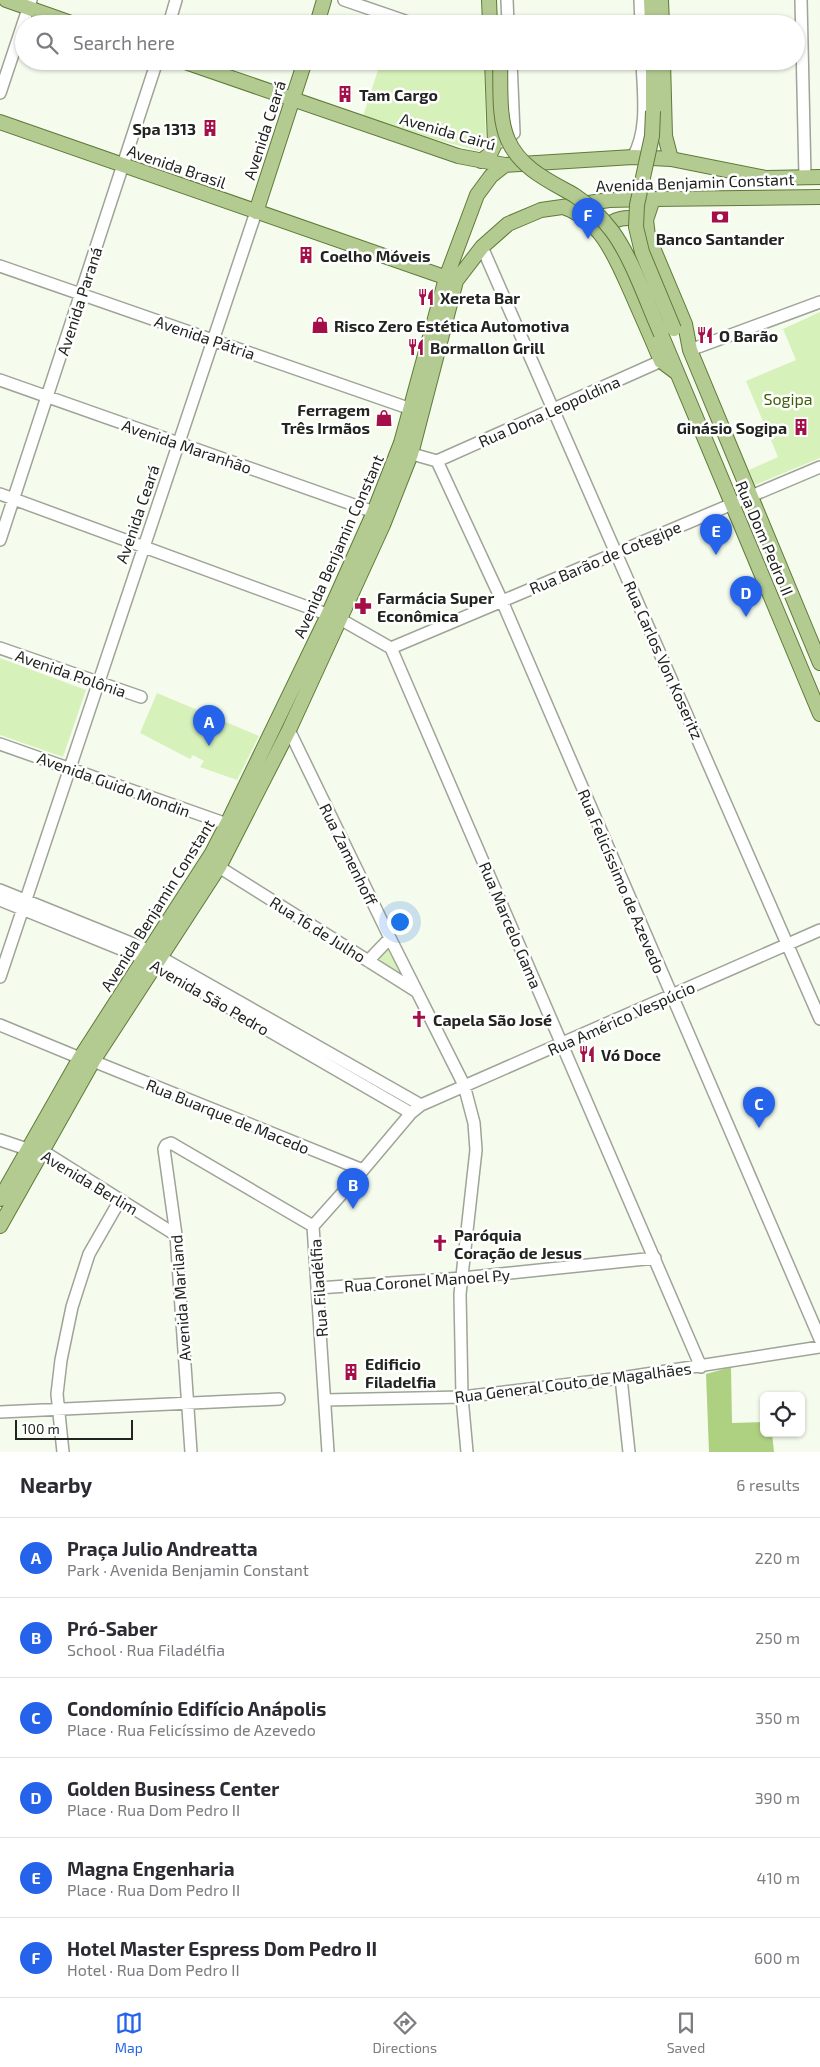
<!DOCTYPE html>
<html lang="en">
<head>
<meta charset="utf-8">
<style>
  body { margin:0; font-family:"Exo 2",sans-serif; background:#f2f2f3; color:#2b2b33 }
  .controls { position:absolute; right:15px; bottom:15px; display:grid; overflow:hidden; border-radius:8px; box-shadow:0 1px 4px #0004 }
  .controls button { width:45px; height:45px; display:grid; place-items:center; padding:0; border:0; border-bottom:1px solid #e1e1e2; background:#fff; color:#2b2b33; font:25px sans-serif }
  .scale { position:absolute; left:15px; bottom:12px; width:118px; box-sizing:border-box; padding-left:5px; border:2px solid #21241f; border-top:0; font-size:14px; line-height:18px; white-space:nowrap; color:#21241f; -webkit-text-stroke:4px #fff; paint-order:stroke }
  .you { position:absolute; left:399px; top:921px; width:18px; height:18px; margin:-12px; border:4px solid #fff; border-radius:50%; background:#1a73e8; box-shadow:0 0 0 8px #1a73e833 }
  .badge { display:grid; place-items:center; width:32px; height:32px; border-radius:50%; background:#2563eb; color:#fff; font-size:16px; font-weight:700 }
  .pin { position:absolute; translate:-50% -41px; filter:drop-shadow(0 1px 2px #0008) }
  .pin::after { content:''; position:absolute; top:26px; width:18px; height:15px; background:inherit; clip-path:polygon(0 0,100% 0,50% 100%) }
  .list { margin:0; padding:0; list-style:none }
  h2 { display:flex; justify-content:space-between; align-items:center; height:65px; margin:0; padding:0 20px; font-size:21px }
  h2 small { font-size:16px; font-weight:400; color:#7c7c81 }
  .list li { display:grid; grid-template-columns:32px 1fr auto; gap:15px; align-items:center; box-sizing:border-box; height:80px; padding:0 20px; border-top:1px solid #e1e1e2 }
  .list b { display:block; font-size:19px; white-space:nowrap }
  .list p { margin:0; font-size:16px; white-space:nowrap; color:#7c7c81 }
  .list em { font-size:16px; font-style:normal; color:#7c7c81 }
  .icon { flex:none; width:28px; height:28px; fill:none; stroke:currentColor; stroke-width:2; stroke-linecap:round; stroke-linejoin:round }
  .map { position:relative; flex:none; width:820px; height:1452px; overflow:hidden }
  .search { position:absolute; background:#fff; box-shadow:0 1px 4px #0004; left:15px; right:15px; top:15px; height:55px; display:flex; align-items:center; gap:12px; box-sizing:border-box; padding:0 18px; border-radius:28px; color:#7c7c81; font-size:19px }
  .sheet { height:545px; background:#fff }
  nav { display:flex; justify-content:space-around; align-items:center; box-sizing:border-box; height:70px; border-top:1px solid #e1e1e2; background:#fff; font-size:14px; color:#7c7c81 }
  nav a { display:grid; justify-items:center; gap:2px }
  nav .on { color:#2563eb }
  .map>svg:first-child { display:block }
  .green { fill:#d7f1bb }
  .forest { fill:#add181 }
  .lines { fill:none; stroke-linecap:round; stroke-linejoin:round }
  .minor-casing { stroke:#9ea497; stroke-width:14 }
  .major-casing { stroke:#5f7a39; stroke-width:16 }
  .minor { stroke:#fff; stroke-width:11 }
  .major { stroke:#b3cb91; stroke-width:14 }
  .major-bridge-casing { stroke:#5f7a39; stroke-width:16; stroke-linecap:butt }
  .major-bridge { stroke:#b3cb91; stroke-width:14 }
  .labels { text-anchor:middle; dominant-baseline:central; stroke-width:5; stroke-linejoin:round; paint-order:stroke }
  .poi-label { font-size:16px; font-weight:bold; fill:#21241f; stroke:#fff; text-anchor:start }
  .street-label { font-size:16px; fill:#21241f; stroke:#fff }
  .park-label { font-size:16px; fill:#3f5e04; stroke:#fff }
</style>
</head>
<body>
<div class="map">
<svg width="820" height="1452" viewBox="0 0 820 1452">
  <rect width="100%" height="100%" fill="#f5fced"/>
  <path class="green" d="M383,61h101l2,83 -7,7 -64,-17 -52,-18 16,-49h2z
    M820,312v146l-65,27 -6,-15 29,-13 -32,-76 50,-21 -13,-31z
    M0,658l86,32 -23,67 -63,-22z
    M157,693l102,43 -22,44 -37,-13 4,-6 -11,-6 -3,4 -50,-26z
    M387,947l16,32 -29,-19z"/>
  <path class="forest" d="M731,1367l1,56 32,-1v11h8l2,19h-65l-3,-78z"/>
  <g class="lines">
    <g class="minor-casing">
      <path id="minor" d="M344,0l70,24
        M507,0l1,24
        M640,0l1,24
        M801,0l4,177
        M169,24l7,-24
        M0,93l31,-93
        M500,142l14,-9 -3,-72
        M633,157c16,-28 10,-65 9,-96
        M482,247l338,772
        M0,266l411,143
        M690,350l130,-48
        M0,380l374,132
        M405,452l32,9
        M437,461l65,140 318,738
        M437,461l224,-100
        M0,494l340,125 51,29 310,719
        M0,540l157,-479
        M0,648l141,49
        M391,648l429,-181
        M289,730l101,208 74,147 10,38 2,27 -16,144 2,103 5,55
        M0,744l227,80
        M219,867l197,124
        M0,890l151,61
        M0,900l145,59 266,154
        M162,958l259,147
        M368,961l22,-23
        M0,977l256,-765
        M0,1025l80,33
        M93,1061l270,109
        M0,1140l27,9 14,1 135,85
        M318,1288l144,-10 193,-20
        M621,1378l8,74
        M325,1400l137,-3 159,-19 199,-31
        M0,1412l279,-13
        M63,1452l-6,-58 4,-34 11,-53 17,-53 31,-54
        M191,1452l-15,-217 -12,-86 2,-4 5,-2 142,83
        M328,1452l-15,-226 50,-56 48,-57 10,-8 399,-175"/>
    </g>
    <g class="major-casing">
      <path id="major" d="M6,0l68,24
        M489,0l1,24
        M651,0l1,24
        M661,0l1,24
        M317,24l7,-24
        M182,61l276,95 47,9 128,-8 38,2 95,19 54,-1
        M663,61l2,75 6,23
        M653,111v-50
        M0,122l453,158
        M481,161l9,-7 5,-10 -3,-83
        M653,199l-7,21 2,16 37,88 5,26 130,313
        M563,207c40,14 53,52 69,87 10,23 20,45 29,67l16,12
        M256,212l49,-151
        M599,231c17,-14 26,-15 47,-11
        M661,334l159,380
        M0,1199l80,-141 132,-205 15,-29 101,-209 46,-103 27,-69 45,-165 31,-83 14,-19 14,-11
        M0,1226l93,-165 126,-194 70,-137 94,-205 28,-71 45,-173 26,-34 26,-23 33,-14 21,-3 47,-7 44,-1 167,-2"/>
    </g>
    <use href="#minor" class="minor"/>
    <use href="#major" class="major"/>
    <g class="major-bridge-casing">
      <path id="major-bridge" d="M500,61c1,25 -2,57 8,79 12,28 41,41 66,55 14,9 28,23 38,36 20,27 35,72 49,103
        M653,111l-1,25 -15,69 -1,22 6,25 32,77"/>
    </g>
    <use href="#major-bridge" class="major-bridge"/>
  </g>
  <defs>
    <g id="building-bare" transform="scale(1.35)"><path d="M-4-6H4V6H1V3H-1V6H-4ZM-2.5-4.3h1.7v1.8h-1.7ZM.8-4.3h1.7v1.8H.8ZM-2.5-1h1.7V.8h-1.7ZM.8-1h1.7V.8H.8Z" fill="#a50f48" stroke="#fff" stroke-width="2.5" paint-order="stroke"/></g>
    <g id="bank-bare" transform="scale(1.35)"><path d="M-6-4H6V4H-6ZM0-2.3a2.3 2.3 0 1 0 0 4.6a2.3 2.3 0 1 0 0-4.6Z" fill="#a50f48" stroke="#fff" stroke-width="2.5" paint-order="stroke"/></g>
    <g id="restaurant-bare" transform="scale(1.35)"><path d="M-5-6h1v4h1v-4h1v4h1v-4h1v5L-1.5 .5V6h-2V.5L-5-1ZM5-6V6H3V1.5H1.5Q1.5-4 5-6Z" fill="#a50f48" stroke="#fff" stroke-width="2.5" paint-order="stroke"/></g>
    <g id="shop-bare" transform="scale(1.35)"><path d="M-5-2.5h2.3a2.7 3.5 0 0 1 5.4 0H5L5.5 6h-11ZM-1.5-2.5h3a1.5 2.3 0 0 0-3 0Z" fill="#a50f48" stroke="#fff" stroke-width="2.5" paint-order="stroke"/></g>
    <g id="pharmacy-bare" transform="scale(1.35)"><path d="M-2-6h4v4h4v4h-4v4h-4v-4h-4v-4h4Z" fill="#a50f48" stroke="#fff" stroke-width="2.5" paint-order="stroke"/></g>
    <g id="church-bare" transform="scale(1.35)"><path d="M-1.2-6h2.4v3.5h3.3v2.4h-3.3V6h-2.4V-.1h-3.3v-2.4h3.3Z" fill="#a50f48" stroke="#fff" stroke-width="2.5" paint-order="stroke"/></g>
  </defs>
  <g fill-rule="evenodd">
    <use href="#building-bare" x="345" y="94"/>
    <use href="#building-bare" x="210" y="128"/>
    <use href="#bank-bare" x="720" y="217"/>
    <use href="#building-bare" x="306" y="255"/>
    <use href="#restaurant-bare" x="426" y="297"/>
    <use href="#shop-bare" x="320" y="325"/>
    <use href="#restaurant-bare" x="705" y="335"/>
    <use href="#restaurant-bare" x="416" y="347"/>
    <use href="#shop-bare" x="384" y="418"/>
    <use href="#building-bare" x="801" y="427"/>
    <use href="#pharmacy-bare" x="363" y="606"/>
    <use href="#church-bare" x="419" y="1019"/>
    <use href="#restaurant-bare" x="587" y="1054"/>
    <use href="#church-bare" x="440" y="1243"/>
    <use href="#building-bare" x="351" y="1372"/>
  </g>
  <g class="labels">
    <g class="poi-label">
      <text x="359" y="94">Tam Cargo</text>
      <text x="196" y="128" text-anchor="end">Spa 1313</text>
      <text x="720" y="238" text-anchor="middle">Banco Santander</text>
      <text x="320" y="255">Coelho Móveis</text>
      <text x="440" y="297">Xereta Bar</text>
      <text x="334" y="325">Risco Zero Estética Automotiva</text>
      <text x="719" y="335">O Barão</text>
      <text x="430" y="347">Bormallon Grill</text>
      <text x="370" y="409" text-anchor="end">Ferragem<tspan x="370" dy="18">Três Irmãos</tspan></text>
      <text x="787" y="427" text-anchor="end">Ginásio Sogipa</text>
      <text x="377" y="597">Farmácia Super<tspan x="377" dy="18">Econômica</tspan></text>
      <text x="433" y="1019">Capela São José</text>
      <text x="601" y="1054">Vó Doce</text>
      <text x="454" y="1234">Paróquia<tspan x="454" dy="18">Coração de Jesus</tspan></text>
      <text x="365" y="1363">Edificio<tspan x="365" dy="18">Filadelfia</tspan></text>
    </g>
    <g class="street-label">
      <text transform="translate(264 130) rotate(-72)">Avenida Ceará</text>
      <text transform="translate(448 131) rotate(16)">Avenida Cairú</text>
      <text transform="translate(177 166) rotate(19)">Avenida Brasil</text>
      <text transform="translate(695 182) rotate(-2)">Avenida Benjamin Constant</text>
      <text transform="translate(79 301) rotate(-72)">Avenida Paraná</text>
      <text transform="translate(205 337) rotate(19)">Avenida Pátria</text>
      <text transform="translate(549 411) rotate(-24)">Rua Dona Leopoldina</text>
      <text transform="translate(187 446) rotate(19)">Avenida Maranhão</text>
      <text transform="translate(137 514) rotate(-71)">Avenida Ceará</text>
      <text transform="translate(765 538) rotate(67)">Rua Dom Pedro II</text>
      <text transform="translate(338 546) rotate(-66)">Avenida Benjamin Constant</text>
      <text transform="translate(605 557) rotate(-23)">Rua Barão de Cotegipe</text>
      <text transform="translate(664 660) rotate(66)">Rua Carlos Von Koseritz</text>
      <text transform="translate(71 673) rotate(19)">Avenida Polônia</text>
      <text transform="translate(114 784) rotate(20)">Avenida Guido Mondin</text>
      <text transform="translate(349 854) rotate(64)">Rua Zamenhoff</text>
      <text transform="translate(622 881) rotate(67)">Rua Felicíssimo de Azevedo</text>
      <text transform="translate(157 905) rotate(-58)">Avenida Benjamin Constant</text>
      <text transform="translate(511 925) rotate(67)">Rua Marcelo Gama</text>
      <text transform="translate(318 929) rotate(32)">Rua 16 de Julho</text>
      <text transform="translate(210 997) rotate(30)">Avenida São Pedro</text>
      <text transform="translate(621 1018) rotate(-24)">Rua Américo Vespúcio</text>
      <text transform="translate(228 1116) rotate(22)">Rua Buarque de Macedo</text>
      <text transform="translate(90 1182) rotate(31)">Avenida Berlim</text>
      <text transform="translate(427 1280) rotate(-4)">Rua Coronel Manoel Py</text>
      <text transform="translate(318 1288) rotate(-94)">Rua Filadélfia</text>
      <text transform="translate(180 1298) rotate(-94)">Avenida Mariland</text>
      <text transform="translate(573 1382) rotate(-7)">Rua General Couto de Magalhães</text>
    </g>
    <g class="park-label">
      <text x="788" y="398">Sogipa</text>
    </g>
  </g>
</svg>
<div class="controls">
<button><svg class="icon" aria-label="locate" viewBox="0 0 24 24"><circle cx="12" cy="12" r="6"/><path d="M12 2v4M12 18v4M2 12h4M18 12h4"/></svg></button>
</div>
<div class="scale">100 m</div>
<div class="you"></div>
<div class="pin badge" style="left:209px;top:746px">A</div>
<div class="pin badge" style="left:353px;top:1209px">B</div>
<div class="pin badge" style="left:759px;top:1128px">C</div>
<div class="pin badge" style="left:746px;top:617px">D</div>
<div class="pin badge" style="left:716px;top:555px">E</div>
<div class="pin badge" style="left:588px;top:239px">F</div>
<div class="search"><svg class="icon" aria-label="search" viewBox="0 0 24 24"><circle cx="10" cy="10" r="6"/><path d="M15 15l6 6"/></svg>Search here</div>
</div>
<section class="sheet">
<h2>Nearby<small>6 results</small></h2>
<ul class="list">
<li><span class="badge">A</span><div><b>Praça Julio Andreatta</b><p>Park · Avenida Benjamin Constant</p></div><em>220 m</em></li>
<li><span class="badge">B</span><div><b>Pró-Saber</b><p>School · Rua Filadélfia</p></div><em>250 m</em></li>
<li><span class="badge">C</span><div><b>Condomínio Edifício Anápolis</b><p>Place · Rua Felicíssimo de Azevedo</p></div><em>350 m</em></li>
<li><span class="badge">D</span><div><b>Golden Business Center</b><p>Place · Rua Dom Pedro II</p></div><em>390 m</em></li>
<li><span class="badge">E</span><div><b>Magna Engenharia</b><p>Place · Rua Dom Pedro II</p></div><em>410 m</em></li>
<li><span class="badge">F</span><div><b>Hotel Master Espress Dom Pedro II</b><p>Hotel · Rua Dom Pedro II</p></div><em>600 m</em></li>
</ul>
</section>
<nav>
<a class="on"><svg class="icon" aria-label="map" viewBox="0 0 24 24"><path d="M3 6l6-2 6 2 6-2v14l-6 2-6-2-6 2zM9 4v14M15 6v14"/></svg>Map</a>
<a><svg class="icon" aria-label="directions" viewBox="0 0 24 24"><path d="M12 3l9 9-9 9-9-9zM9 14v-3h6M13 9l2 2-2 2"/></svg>Directions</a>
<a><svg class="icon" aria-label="saved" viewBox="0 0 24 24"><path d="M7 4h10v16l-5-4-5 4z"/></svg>Saved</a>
</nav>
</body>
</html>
